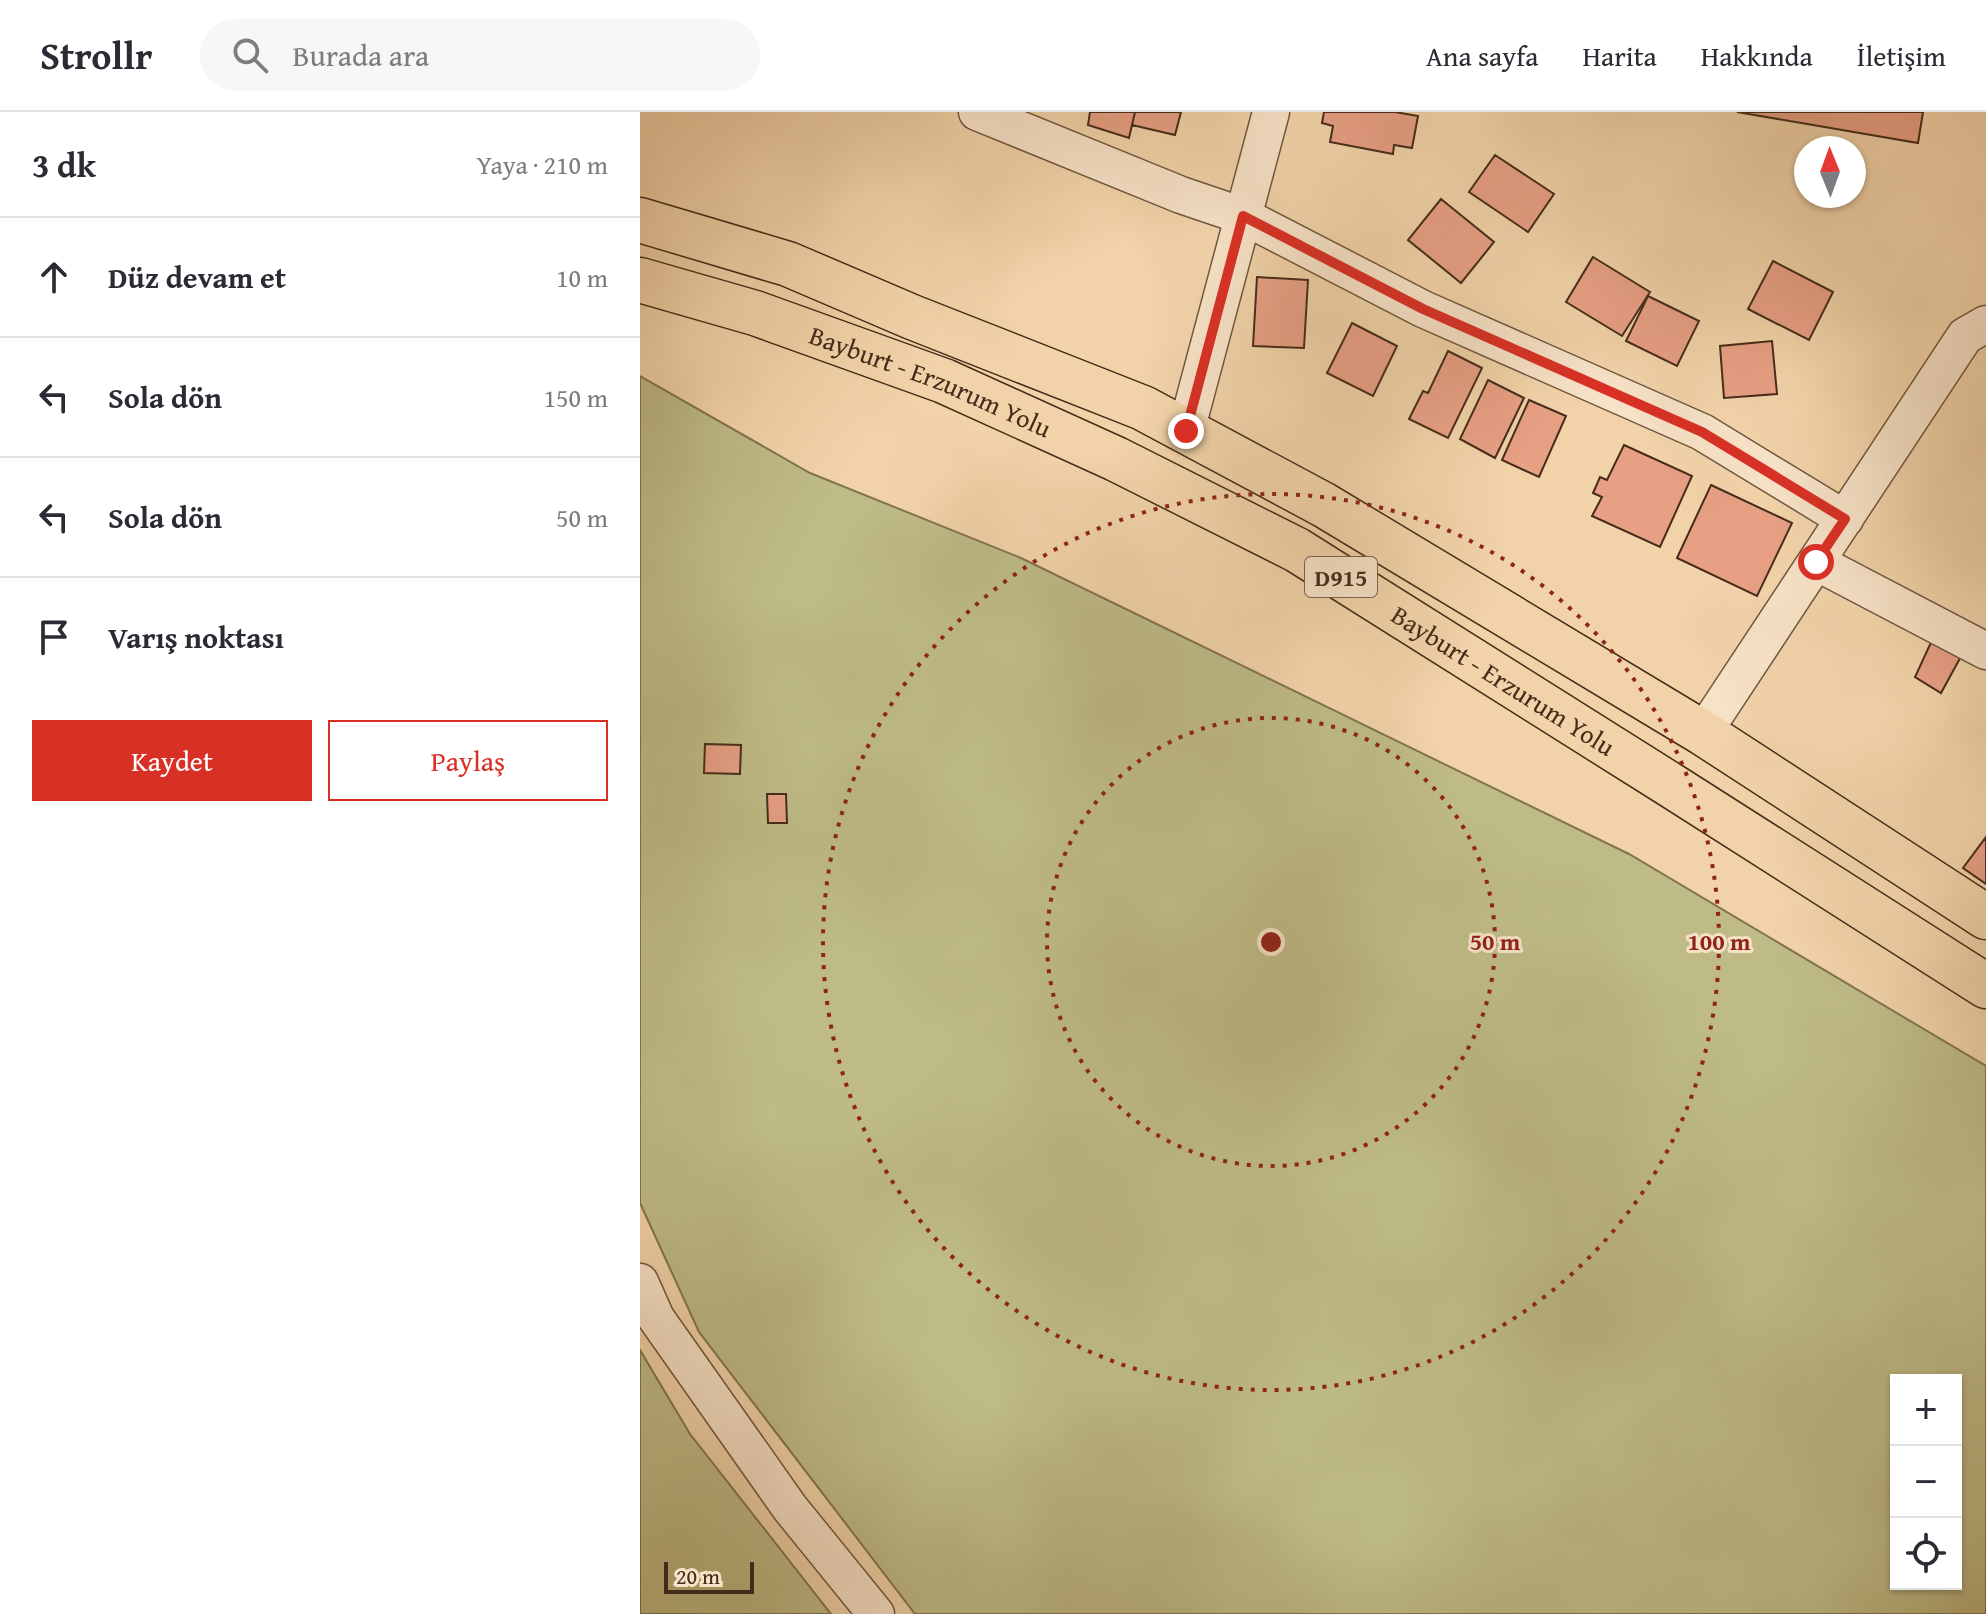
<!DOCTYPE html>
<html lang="tr">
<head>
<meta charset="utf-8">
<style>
  body { margin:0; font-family:"Gentium Book Plus",serif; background:#f7f7f7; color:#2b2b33 }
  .controls { position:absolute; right:24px; bottom:24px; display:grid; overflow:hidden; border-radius:0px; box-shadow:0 2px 6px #0004 }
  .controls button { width:72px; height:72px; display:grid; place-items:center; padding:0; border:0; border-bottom:2px solid #e1e1e2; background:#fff; color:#2b2b33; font:40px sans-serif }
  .compass { position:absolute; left:1154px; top:24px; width:72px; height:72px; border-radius:50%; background:#fff; box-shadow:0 2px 6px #0004; rotate:359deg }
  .scale { position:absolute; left:24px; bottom:20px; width:90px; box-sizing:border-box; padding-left:8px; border:4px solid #452c1a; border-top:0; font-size:22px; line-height:28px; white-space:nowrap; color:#452c1a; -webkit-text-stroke:6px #f7e2c7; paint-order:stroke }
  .stop { position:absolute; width:24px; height:24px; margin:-18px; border:6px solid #d93025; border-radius:50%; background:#fff }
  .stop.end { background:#d93025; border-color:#fff; box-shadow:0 2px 8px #0008 }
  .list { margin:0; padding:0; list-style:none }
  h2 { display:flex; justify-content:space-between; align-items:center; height:104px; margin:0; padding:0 32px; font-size:34px }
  h2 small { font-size:26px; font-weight:400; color:#7c7c81 }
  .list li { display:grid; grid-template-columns:52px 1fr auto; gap:24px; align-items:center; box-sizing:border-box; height:120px; padding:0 32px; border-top:2px solid #e1e1e2 }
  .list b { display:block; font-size:30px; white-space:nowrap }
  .list em { font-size:26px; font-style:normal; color:#7c7c81 }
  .actions { display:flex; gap:16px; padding:24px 32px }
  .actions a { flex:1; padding:18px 0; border:2px solid #d93025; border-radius:0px; text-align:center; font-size:28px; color:#d93025 }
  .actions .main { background:#d93025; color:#fff }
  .icon { flex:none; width:44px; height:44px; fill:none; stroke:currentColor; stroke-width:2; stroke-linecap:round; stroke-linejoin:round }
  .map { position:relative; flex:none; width:1346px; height:1502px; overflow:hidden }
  header { display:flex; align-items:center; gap:48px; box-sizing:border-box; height:112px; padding:0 40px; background:#fff; border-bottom:2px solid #e1e1e2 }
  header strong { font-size:38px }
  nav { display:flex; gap:44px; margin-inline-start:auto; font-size:28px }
  .search { width:560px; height:72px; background:#f7f7f7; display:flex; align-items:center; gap:20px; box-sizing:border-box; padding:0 28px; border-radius:44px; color:#7c7c81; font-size:30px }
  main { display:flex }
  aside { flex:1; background:#fff }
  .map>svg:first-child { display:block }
  .green { fill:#bebb86; stroke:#827450; stroke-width:2; fill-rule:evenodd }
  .building { fill:#e8a085; stroke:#452c1a; stroke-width:2 }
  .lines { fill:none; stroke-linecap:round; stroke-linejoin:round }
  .minor-casing { stroke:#70563e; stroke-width:39 }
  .trunk-casing { stroke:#452c1a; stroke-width:47 }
  .minor { stroke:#f7e2c7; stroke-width:36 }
  .trunk { stroke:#f2d3a9; stroke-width:44 }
  .route { stroke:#d93025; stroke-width:10 }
  .ring { fill:none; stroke:#8f2418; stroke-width:4; stroke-dasharray:4 8 }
  .labels { text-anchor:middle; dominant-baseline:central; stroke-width:6; stroke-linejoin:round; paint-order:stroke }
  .shield { fill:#f7e2c7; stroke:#7a634e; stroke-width:2 }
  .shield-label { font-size:24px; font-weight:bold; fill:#452c1a }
  .street-label { font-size:26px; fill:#452c1a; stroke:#f7e2c7 }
  .centre { fill:#8f2418; stroke:#f7e2c7; stroke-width:4 }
  .ring-label { font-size:24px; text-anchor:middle; font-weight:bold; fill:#8f2418; stroke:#f7e2c7; stroke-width:6; stroke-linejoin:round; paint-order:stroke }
</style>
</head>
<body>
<header>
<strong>Strollr</strong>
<div class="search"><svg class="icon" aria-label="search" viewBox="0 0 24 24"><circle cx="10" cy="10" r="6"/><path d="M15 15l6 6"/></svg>Burada ara</div>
<nav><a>Ana sayfa</a><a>Harita</a><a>Hakkında</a><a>İletişim</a></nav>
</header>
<main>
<aside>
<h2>3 dk<small>Yaya · 210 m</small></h2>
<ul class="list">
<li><svg class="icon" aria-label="ahead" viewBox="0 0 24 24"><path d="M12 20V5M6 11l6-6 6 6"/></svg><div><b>Düz devam et</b></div><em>10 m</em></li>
<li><svg class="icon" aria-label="left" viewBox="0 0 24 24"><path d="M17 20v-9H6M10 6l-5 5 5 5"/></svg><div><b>Sola dön</b></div><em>150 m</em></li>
<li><svg class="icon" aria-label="left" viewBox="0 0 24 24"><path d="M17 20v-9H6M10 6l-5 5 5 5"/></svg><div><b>Sola dön</b></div><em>50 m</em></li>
<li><svg class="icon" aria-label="arrive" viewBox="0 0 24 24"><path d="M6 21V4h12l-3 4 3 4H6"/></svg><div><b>Varış noktası</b></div></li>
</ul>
<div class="actions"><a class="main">Kaydet</a><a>Paylaş</a></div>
</aside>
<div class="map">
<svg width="1346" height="1502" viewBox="0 0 1346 1502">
  <rect width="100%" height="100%" fill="#f2d3a9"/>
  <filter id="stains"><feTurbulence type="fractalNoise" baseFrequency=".0025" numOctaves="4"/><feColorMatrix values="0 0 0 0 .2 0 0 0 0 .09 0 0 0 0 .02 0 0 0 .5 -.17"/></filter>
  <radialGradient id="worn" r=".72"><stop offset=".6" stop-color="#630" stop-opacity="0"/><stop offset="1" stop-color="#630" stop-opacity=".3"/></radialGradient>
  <path class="green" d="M0,264l170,97 211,85 608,296 357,212v548h-1071l-216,-282 -59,-129zM1256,1268h60v204h-60z
    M0,1238l50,84 141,180h-191z"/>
  <path class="building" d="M450,0h45l-6,26 -41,-13z
    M495,0h46l-6,23 -43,-10z
    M684,0h71l23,4 -6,32 -18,-3 -1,9 -63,-12 3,-16 -11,-3z
    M1097,0h186l-5,31z
    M855,43l59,39 -26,38 -59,-40z
    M801,87l53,43 -33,41 -53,-43z
    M953,145l57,35 -28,44 -56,-34z
    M1133,149l60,31 -24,48 -61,-31z
    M617,165l51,3 -4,68 -51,-2z
    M1008,184l51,25 -22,45 -51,-25z
    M712,211l45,23 -24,50 -46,-23z
    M1132,229l5,53 -53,4 -4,-52z
    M808,239l34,17 -34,70 -39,-19 14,-28 5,2z
    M848,268l36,18 -29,60 -35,-19z
    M889,288l37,16 -27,61 -37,-17z
    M984,333l68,31 -32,71 -68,-31 10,-19 -9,-4 7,-16 7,3z
    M1071,373l81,38 -35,73 -80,-38z
    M1293,526l31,13 -23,42 -26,-16z
    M65,632l36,1 -1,29 -36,-1z
    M127,682h19l1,29h-19z
    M1346,725v47l-23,-16z"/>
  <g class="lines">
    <g class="minor-casing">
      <path id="minor" d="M337,0l204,83 62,21 180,93 279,123 143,87
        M546,319l85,-319
        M1176,450l170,89
        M1063,621l262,-397 21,-12
        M0,1170l16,36 134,190 86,106"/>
    </g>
    <g class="trunk-casing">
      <g id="trunk">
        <path d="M0,108l148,44 124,53 231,91 181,97 379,228 283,184"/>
        <path id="s1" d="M0,168l115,33 189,68 172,78 181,91 372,234 317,202"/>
      </g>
    </g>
    <use href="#minor" class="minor"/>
    <use href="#trunk" class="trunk"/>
  </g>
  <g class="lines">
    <path class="route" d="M546,319l57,-215 180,93 279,123 143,87 -29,43"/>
  </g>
  <g class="ring">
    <circle cx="631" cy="830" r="224"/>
    <circle cx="631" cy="830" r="448"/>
  </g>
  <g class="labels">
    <rect class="shield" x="665" y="445" width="72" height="40" rx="6"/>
    <g class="shield-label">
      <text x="701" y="465">D915</text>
    </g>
    <g class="street-label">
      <text stroke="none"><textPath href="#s1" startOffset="308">Bayburt - Erzurum Yolu</textPath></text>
      <text stroke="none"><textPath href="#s1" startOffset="956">Bayburt - Erzurum Yolu</textPath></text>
    </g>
  </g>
  <circle cx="631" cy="830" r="12" class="centre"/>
  <g class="ring-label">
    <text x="855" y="838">50 m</text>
    <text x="1079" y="838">100 m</text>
  </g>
  <rect width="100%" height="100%" filter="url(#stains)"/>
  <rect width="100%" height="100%" fill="url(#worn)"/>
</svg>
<div class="controls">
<button>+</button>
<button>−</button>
<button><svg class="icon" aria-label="locate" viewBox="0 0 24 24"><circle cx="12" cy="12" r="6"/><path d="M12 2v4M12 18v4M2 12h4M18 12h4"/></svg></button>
</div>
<svg class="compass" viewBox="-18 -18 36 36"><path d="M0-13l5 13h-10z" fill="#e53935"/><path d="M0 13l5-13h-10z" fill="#7c7c81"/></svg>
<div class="scale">20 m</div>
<div class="stop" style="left:1176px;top:450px"></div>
<div class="stop end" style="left:546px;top:319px"></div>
</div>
</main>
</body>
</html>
